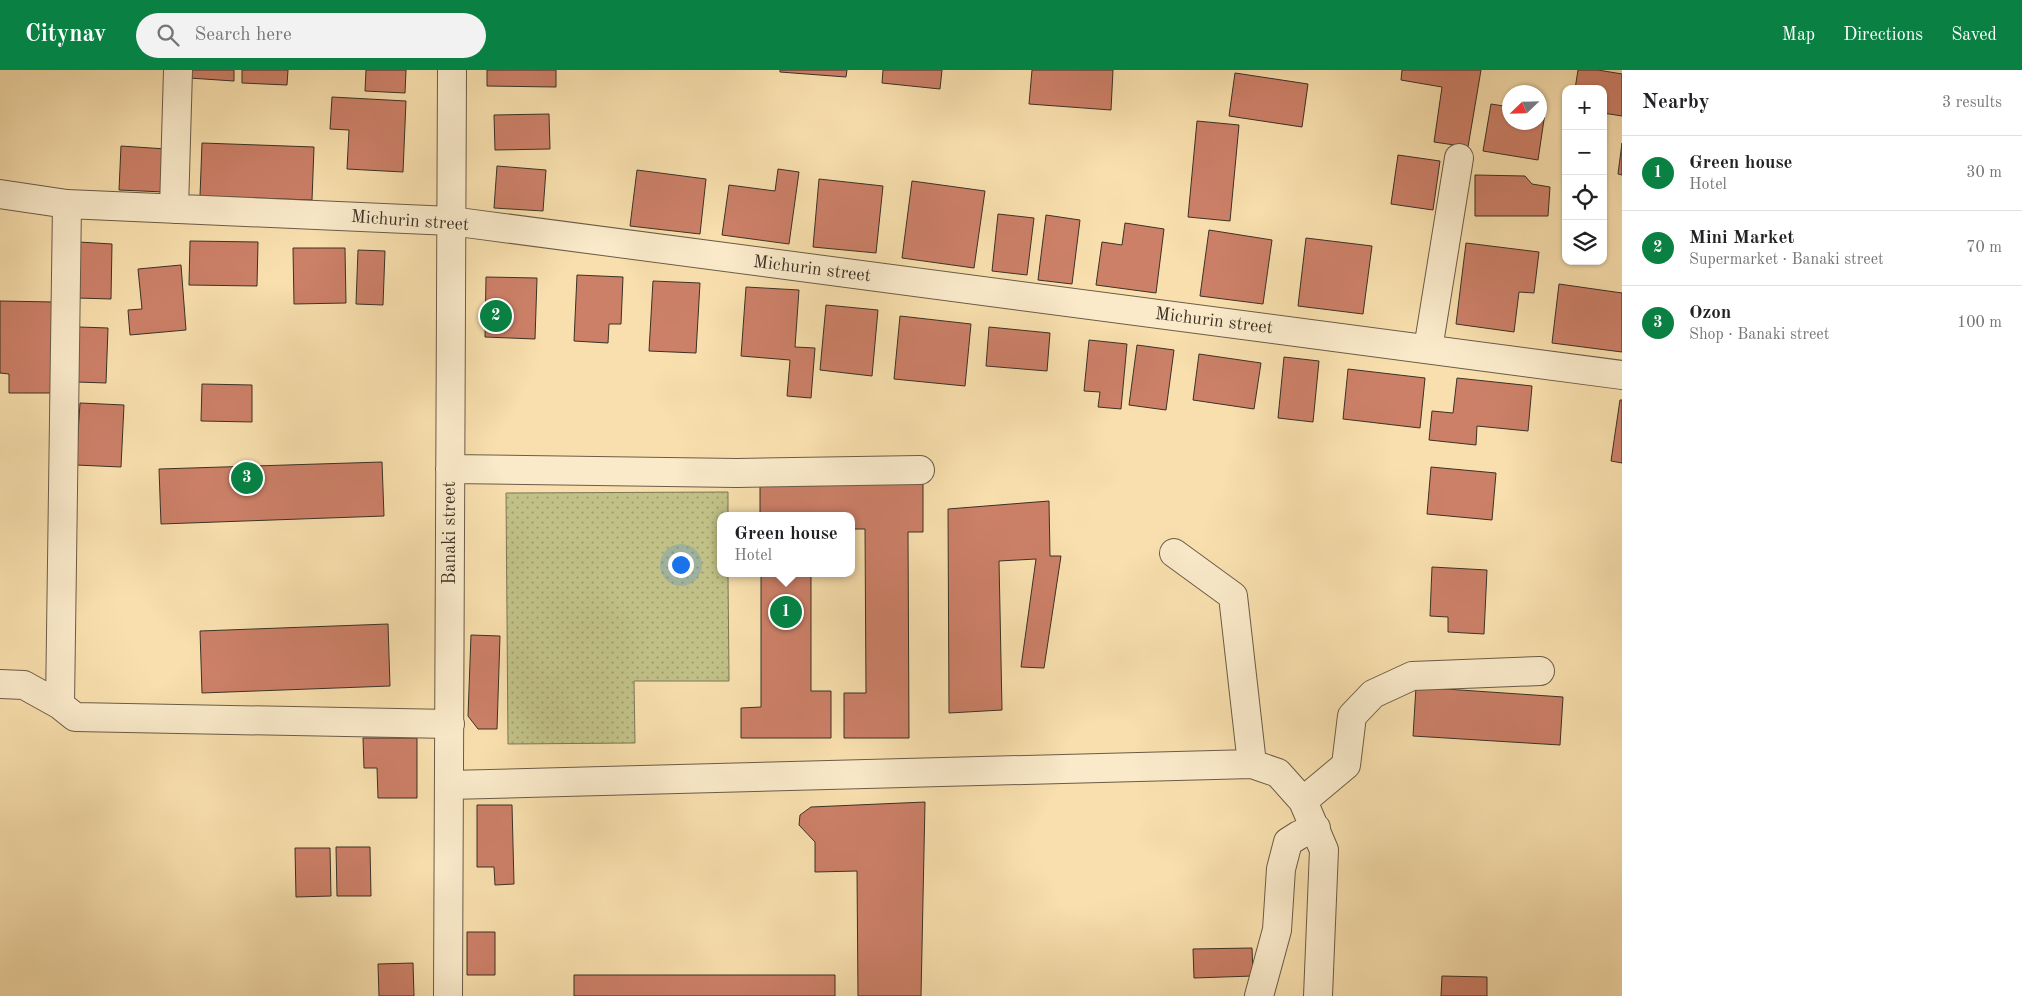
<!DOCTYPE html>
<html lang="en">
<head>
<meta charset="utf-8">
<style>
  body { margin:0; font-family:"Old Standard TT",serif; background:#f2f2f2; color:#202124 }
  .controls { position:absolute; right:15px; top:15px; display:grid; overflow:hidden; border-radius:10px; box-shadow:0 1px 4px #0004 }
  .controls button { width:45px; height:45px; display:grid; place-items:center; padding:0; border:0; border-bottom:1px solid #e0e0e0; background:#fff; color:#202124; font:25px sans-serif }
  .compass { position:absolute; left:1502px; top:15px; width:45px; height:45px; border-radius:50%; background:#fff; box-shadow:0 1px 4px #0004; rotate:247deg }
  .you { position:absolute; left:680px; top:494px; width:18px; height:18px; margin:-12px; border:4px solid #fff; border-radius:50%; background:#1a73e8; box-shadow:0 0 0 8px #1a73e833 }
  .badge { display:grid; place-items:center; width:32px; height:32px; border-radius:50%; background:#0b8043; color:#fff; font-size:16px; font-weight:700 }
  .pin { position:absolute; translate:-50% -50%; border:2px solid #fff; box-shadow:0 1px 5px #0006 }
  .popup { position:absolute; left:717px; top:442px; width:138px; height:65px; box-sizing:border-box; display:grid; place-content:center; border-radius:10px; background:#fff; filter:drop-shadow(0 1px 4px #0005); font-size:16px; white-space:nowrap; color:#757577 }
  .popup b { font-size:19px; color:#202124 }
  .popup::after { content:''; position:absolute; left:50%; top:100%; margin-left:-10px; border:10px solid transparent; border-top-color:#fff }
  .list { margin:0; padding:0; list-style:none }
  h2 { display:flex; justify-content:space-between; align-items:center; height:65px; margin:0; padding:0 20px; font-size:21px }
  h2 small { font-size:16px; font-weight:400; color:#757577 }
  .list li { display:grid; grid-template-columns:32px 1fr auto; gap:15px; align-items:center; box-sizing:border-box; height:75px; padding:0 20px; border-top:1px solid #e0e0e0 }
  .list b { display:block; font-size:19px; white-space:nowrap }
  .list p { margin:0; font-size:16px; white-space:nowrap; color:#757577 }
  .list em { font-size:16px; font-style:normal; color:#757577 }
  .icon { flex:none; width:28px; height:28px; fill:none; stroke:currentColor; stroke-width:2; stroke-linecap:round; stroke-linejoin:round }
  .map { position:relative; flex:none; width:1622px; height:926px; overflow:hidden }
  header { display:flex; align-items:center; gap:30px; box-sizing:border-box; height:70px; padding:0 25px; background:#0b8043; color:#fff }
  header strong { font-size:24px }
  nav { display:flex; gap:28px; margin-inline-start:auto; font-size:18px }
  .search { width:350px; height:45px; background:#f2f2f2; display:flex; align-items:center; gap:12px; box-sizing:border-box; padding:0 18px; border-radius:28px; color:#757577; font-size:19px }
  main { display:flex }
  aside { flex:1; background:#fff }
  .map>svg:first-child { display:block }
  .grass { fill:url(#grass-dots); stroke:#7e7956 }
  .building { fill:#cc8068; stroke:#3b3125 }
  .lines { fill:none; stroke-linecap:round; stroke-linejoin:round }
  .minor-casing { stroke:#6a5c47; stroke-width:30 }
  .minor { stroke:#faeaca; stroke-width:28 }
  .labels { text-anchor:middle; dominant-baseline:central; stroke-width:4.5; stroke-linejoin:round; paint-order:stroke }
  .street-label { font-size:18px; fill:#3b3125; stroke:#faeaca }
</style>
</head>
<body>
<header>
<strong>Citynav</strong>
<div class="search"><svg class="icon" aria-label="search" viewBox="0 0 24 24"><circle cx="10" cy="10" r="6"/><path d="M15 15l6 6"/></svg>Search here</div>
<nav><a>Map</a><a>Directions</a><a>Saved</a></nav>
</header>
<main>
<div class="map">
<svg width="1622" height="926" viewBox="0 0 1622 926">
  <defs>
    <pattern id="grass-dots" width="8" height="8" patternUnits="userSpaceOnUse" patternTransform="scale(1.25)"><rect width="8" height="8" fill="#c1c187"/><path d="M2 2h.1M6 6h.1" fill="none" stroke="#9e9d6e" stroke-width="1.8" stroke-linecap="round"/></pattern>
  </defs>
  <rect width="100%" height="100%" fill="#f8dfad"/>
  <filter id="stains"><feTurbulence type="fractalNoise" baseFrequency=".004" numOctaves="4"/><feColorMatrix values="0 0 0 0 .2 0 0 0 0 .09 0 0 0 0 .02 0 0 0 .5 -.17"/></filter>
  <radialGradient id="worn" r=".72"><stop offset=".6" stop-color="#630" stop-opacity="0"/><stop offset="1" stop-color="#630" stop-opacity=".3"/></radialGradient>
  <path class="grass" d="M728,422v24h-7v57h7l1,108h-95l1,62 -127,1 -2,-251z"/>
  <path class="building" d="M189,0h45v11l-45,-3z
    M242,0h46l-1,15 -45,-2z
    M366,0h40l-1,23 -40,-2z
    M487,0h69v17l-69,-1z
    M780,0h67l-1,7 -66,-5z
    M883,0h59l-2,19 -58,-6z
    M1032,0h81l-2,40 -82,-6z
    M1402,0h79l-13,77 -34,-5 8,-55 -41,-7z
    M1578,0h20l24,4v42l-19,-3v-24h-28z
    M1235,3l73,11 -6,43 -73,-11z
    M332,27l74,4 -3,71 -56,-3 2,-39 -19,-1z
    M1491,34l19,3v15h30v-10l5,1 -7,47 -55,-9z
    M549,44l1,35 -55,1 -1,-35z
    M1197,51l42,4 -9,96 -42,-4z
    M202,73l112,4 -2,53 -112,-4z
    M1622,73v32l-4,-1z
    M121,76l45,3 -2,43 -45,-2z
    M1398,85l42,6 -7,49 -42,-6z
    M497,96l49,4 -3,41 -49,-3z
    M778,99l21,3 -10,72 -67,-9 7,-50 46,6z
    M637,100l69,9 -6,55 -70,-8z
    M1475,105l50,1 7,8 18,3 -2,29h-73z
    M819,109l64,7 -7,67 -63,-6z
    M912,111l73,10 -11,77 -72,-10z
    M998,144l36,4 -7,57 -35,-4z
    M1046,145l34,5 -8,64 -34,-4z
    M1125,153l39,6 -8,64 -60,-8 6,-43 20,3z
    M1209,160l63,10 -9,64 -63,-8z
    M1306,168l66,8 -9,68 -65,-8z
    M190,171l68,1 -1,44 -68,-1z
    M79,172l33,2 -1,55 -33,-1z
    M1466,173l73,9 -5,41 -15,-1 -5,40 -58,-8z
    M293,178h52l1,55 -52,1z
    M358,180l27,1 -2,54 -27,-1z
    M181,195l5,65 -56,5 -2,-25 14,-1 -4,-40z
    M577,205l46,2 -2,47h-12l-1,19 -34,-2z
    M486,207l51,1 -2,61 -50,-2z
    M653,211l47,2 -4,70 -47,-2z
    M1559,214l63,9v59l-70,-9z
    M746,217l53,3 -4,57 20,1 -4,50 -24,-2 3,-36 -49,-4z
    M0,231l54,1 -1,91h-44v-19l-9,-1z
    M826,235l52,5 -6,66 -52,-6z
    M900,246l71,8 -6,62 -71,-7z
    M79,257l29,1 -2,55 -29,-1z
    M989,257l61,6 -3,38 -61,-5z
    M1089,270l38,4 -6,65 -23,-2 2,-15 -16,-1z
    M1137,275l37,5 -8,60 -37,-5z
    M1199,284l62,9 -7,46 -61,-9z
    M1284,287l35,4 -6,61 -35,-4z
    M1348,299l77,9 -5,50 -77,-9z
    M1457,308l75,8 -4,45 -51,-5 -1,19 -47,-5 3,-29 21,2z
    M202,314l50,1v37l-51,-1z
    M1620,330h2v63l-11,-2z
    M80,333l44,2 -3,62 -45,-2z
    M382,392l2,54 -223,8 -2,-55z
    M1431,397l65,6 -4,47 -65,-6z
    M760,413h163v49h-15l1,206h-65v-45h22l-1,-164h-14v-13h-91z
    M1049,431l1,55h11l-17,112 -23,-1 15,-108 -37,2 3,149 -53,3 -1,-204z
    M1432,497l55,3 -3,64 -36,-2v-15l-18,-1z
    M761,503h50v118h20v47h-90v-30l20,-1z
    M388,554l2,62 -188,7 -2,-62z
    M471,565l29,1 -3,93h-19l-10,-13z
    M1416,617l147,10 -3,48 -147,-9z
    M363,668h54v60h-39l-1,-30h-13z
    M925,732l-4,194h-63l-1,-125 -42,1v-30l-16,-17 1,-10 11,-8z
    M477,735h35l2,79 -19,1 -1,-18h-17z
    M336,777h34l1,49h-34z
    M295,778h35l1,48 -35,1z
    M467,862h28v43h-28z
    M1252,878l1,28 -59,2 -1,-29z
    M413,893l1,33h-35l-1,-32z
    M574,905h261v21h-261z
    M1442,906l45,1v19h-46z"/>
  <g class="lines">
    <g class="minor-casing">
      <path id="minor" d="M0,124l67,10 384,17 1171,154
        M174,139l4,-139
        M1428,279l31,-191
        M450,399l287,4 183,-3
        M1174,483l59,43 19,168
        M0,614l24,1 36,20 15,12 375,7
        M60,635l7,-501
        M449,715l803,-21 26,9 25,28 21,49 -6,146
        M1303,731l43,-36 6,-49 21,-22 39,-18 128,-5
        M448,926l4,-926
        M1259,926l18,-66 4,-61 7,-27 11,-7 17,-7"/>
    </g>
    <use href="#minor" class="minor"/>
  </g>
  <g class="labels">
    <g class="street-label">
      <text transform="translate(410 151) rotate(4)">Michurin street</text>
      <text transform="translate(812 199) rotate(7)">Michurin street</text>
      <text transform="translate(1214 251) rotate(7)">Michurin street</text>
      <text transform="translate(450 463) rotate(-90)">Banaki street</text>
    </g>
  </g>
  <rect width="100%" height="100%" filter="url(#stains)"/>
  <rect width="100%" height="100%" fill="url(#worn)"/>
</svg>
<div class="controls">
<button>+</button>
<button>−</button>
<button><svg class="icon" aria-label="locate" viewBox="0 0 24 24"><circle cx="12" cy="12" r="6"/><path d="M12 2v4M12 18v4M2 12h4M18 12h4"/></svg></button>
<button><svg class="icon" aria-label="layers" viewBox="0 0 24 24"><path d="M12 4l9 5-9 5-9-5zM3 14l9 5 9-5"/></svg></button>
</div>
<svg class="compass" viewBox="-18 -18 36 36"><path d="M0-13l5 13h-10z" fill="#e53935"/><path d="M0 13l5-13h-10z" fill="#757577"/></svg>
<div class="you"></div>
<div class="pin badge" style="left:786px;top:542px">1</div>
<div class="popup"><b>Green house</b>Hotel</div>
<div class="pin badge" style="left:496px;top:246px">2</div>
<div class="pin badge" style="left:247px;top:408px">3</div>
</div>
<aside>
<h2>Nearby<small>3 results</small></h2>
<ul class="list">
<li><span class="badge">1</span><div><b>Green house</b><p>Hotel</p></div><em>30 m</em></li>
<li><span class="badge">2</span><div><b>Mini Market</b><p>Supermarket · Banaki street</p></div><em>70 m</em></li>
<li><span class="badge">3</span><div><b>Ozon</b><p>Shop · Banaki street</p></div><em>100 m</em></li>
</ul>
</aside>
</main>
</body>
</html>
